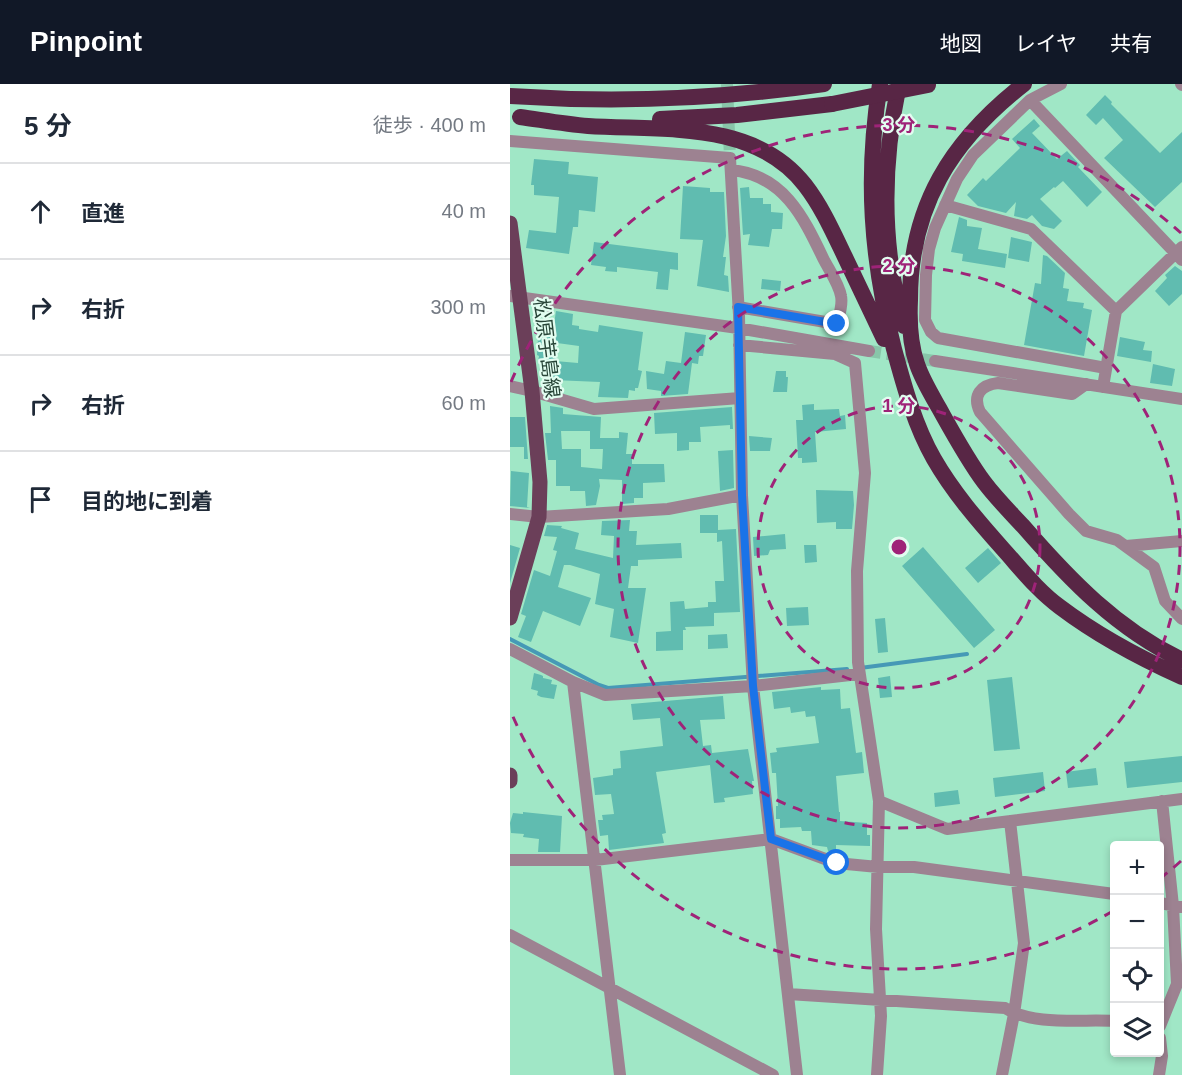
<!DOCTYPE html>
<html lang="ja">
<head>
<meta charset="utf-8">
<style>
  body { margin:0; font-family:Arial,"Noto Sans JP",sans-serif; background:#f2f2f3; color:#1f2937 }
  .controls { position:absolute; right:18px; bottom:18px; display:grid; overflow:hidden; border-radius:6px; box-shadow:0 3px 9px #0003 }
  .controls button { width:54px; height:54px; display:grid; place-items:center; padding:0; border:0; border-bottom:2px solid #e0e1e3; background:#fff; color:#1f2937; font:30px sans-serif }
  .stop { position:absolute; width:18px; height:18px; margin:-14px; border:4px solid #1a73e8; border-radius:50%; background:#fff }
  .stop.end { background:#1a73e8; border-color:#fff; box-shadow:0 2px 6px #0008 }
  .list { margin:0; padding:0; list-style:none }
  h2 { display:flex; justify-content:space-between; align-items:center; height:78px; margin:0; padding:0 24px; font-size:26px }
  h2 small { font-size:20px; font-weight:400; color:#747a83 }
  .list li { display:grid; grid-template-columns:39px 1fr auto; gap:18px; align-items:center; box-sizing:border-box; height:96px; padding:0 24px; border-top:2px solid #e0e1e3 }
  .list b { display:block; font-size:22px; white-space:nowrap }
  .list em { font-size:20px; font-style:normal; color:#747a83 }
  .icon { flex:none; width:33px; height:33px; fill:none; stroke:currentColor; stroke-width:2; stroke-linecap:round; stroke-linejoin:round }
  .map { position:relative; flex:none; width:672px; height:991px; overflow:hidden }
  header { display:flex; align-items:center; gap:36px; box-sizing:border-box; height:84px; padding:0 30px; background:#111827; color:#fff }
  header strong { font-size:28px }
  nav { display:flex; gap:33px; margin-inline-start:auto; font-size:21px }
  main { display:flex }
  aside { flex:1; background:#fff }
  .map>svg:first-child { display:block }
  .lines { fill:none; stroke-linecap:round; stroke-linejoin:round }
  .stream { stroke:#4699b6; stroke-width:4 }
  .building { fill:#60bcb0; fill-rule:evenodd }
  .minor-tunnel { stroke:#88c6a9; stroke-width:12; stroke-dasharray:12 6; stroke-linecap:butt }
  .minor { stroke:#9d8291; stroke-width:12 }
  .major { stroke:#6b3f59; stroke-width:15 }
  .highway { stroke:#582645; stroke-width:16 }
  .highway-bridge { stroke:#582645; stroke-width:16 }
  .route { stroke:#1a73e8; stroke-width:8 }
  .ring { fill:none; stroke:#9f2378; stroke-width:3; stroke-dasharray:10 8 }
  .labels { text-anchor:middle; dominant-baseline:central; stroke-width:4.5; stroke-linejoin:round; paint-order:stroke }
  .street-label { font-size:20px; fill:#274437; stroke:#e2fdf0 }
  .centre { fill:#9f2378; stroke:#e2fdf0; stroke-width:3 }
  .ring-label { font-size:18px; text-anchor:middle; font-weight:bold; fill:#9f2378; stroke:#e2fdf0; stroke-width:4.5; stroke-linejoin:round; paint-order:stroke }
</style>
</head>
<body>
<header>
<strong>Pinpoint</strong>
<nav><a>地図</a><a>レイヤ</a><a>共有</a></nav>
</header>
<main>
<aside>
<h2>5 分<small>徒歩 · 400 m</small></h2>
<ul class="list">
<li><svg class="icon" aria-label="ahead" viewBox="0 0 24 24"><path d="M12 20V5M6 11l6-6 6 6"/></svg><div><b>直進</b></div><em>40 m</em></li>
<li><svg class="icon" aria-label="right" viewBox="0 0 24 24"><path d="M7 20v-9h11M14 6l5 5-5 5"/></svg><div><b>右折</b></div><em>300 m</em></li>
<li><svg class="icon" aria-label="right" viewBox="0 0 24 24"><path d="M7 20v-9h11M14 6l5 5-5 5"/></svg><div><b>右折</b></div><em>60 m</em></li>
<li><svg class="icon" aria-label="arrive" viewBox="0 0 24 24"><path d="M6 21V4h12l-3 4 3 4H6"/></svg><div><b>目的地に到着</b></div></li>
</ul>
</aside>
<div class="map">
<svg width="672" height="991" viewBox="0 0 672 991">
  <rect width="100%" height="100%" fill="#a0e7c6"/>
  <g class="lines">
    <path class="stream" d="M0,555l89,46 9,3 239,-19
      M350,584l107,-14"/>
  </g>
  <path class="building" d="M595,11l7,7 -1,2 49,49 22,-21v50l-27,25 -51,-49 19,-18 -20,-22 -7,7 -10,-10z
    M524,35l6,7 -8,7 25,26 10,-8 13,14 -2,2 24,25 -15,15 -24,-26 -8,7 -1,-1 -14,12 22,22 -8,8 -12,-3 -10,-11 -5,4 -13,-3 2,-14 -10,11 -28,-7 -11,-11 16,-17 3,3 34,-33 -8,-9z
    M24,75l35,3 -1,12 30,3 -3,35 -16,-2 -1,17h-5l-4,27 -43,-6 3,-18 27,3 3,-36 -25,-2v-10h-3z
    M173,102l27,2v4h14l2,44 -3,21h3l-2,18 4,1 1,16 -32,-6 6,-46 -23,-1z
    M239,103l1,11h13v6h8v8l12,1 -1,16h-10l-3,18 -21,-2 2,-11 -7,1 -3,-47z
    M449,133l8,3v6l15,2 -4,21 29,5 -2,14 -43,-7 1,-7 -12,-2z
    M501,153l21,5 -3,20 -21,-4z
    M84,158l84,11v17l-8,-1 -2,21 -12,-1 2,-17 -41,-5v5l-12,-1 1,-4 -15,-2z
    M533,171l4,1 18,17 -2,15 6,1 -2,12 17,2 -1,5 9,2 -8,46 -60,-11 11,-62 6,1z
    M665,182l7,5v23l-13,12 -14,-15 12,-13 -2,-3z
    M252,195l19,2 -1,10 -19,-2z
    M46,227l17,3 -1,11 7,1v3l19,3 1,-7 44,7 -5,38 4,1 -4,17h-3v3l-6,-1 -1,8 -30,-1 2,-15 -47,-2 -2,8 -9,-3 3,-22 -7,-1 1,-6 -2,-1 2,-33 15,2zM47,259l22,3 -1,17 -23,-2z
    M175,248l21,3 -3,21h-4l-1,8 -6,-1 -4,31 -27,2v-5l-14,-2 -1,-18 18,3 2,-13 15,2z
    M610,253l25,5 -2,8 9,1 -1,11 -34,-6z
    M643,280l22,5 -3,17 -22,-3z
    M266,287h10v6h2l-1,15h-14z
    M304,320v6l25,-1 1,7 5,-1 1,14 -31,3 2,30 -15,1v-5h-4l-2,-38h7l-1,-15z
    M40,322l13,2v6l38,3 -1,21h19v-6l9,1 -2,21h6v10h32l1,18 -22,1v15h-9v5l-12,1v-24l-23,-1 1,7 -4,19 -10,1 -1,-15h-15v-5h-14v-26h-8l-3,-27h6zM51,347h29v18h13l-1,20 -21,-2v-18h-19z
    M222,323l1,22h-3v-4l-30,2 1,15h-12v8l-12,1v-18l-22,1 -1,-21z
    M0,333h15l3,42h-4v-12h-14z
    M239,352l23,2 -2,13h-20z
    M223,366l1,38 -14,3 -2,-40z
    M1,387l18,2 -2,34 3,1 -20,-2z
    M306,406l37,1 1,14 -2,24h-16v-7l-19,1z
    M190,431h18v15l18,-1 4,83 -26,1v13l-29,1 1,3h-3v20l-27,1v-19l15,-1 -1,-29 14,-1 1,8 23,-2v-5h8l-1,-21h9l-2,-40 -5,1v-9h-17z
    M120,436l-1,11h8l-1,14 45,-2 1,15 -44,2v6h-7l-3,22h18l-8,55 -28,-6 4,-28 -19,-5 5,-30 -30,-9h-6l-6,22 33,11 -11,28 -37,-15 -12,31 -13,-5 8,-21 -5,-2 13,-44 16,6 7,-25 -4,-1 4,-13 -13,-1 3,-11 15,1 -1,2 18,5 -4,16 38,9 1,-22 -13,-1 1,-14z
    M275,450l1,15 -16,1 -2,5 -14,1 -1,-19z
    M0,461l10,3 -10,35z
    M294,461h12l1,17 -12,1z
    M413,463l72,83 -21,18 -72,-82z
    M478,464l13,15 -23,20 -13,-15z
    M298,523l1,18 -22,1 -1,-18z
    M375,534l3,34 -10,1 -3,-34z
    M217,550l1,14 -20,1v-14z
    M24,589l7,2 2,1v2l9,2 -1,4 6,1 -3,14 -13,-2 -4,-2 1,-4 -7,-2z
    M380,592l2,21 -12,1 -2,-20z
    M502,593l8,72 -26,2 -7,-71z
    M311,603v3l19,-1 1,20 9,-1 6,45 6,-1 2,21 -28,3 3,36h1v9l27,2v12h3v11l-34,-1v6h-8l-1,-4 -15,-2 -1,-14h-9l-1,-4 -21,1v-9h-4v-13h2l-2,-33h-4l-2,-20 7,-1 -1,-4 43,-5 -4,-27 -9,1 -1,-6 -14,2 -1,-6 -16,2 -2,-17z
    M213,612l2,23 -25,1 3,26 8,-1 1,8 36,-4 6,32h-2l1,13 -29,4 1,4 -11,1 -4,-38 -54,7 10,61 -4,1 2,9 -55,7 -1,-15 -8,1 -2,-16h5l-1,-5 12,-1 -3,-20 -16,1 -2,-17 20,-3v-6l8,-1 -1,-17 43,-5 -3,-28 -27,2 -2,-16z
    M672,672v26l-55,6 -3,-26z
    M586,684l2,17 -30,3 -2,-16z
    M533,688l2,19 -50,6 -2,-19z
    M448,706l2,14 -25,3 -1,-14z
    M13,728l39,4 -2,36h-22l1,-13 -16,-2 1,-3 -13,-1 -1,-10 3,-10 10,1z"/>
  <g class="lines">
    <path class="minor-tunnel" d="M217,0l3,74
      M359,267l66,10"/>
    <path class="minor" d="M551,0l-31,16 -57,55 -16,24 -22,49 -6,21 -3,26 -1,45 6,12 7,6 168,30
      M671,0l1,1
      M520,16l152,160
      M0,57l220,17 9,157 3,180 11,191 44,389
      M221,86c52,5 72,46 92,88 6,12 16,26 18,38 2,9 -2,20 -4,28l-99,-17
      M435,121l86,24 85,82
      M0,212l228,32 131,23
      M229,261l96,9 20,9 10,110 -8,98 1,91 21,139 68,28 235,-30
      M425,277l247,38
      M576,300l-14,10 -74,-11c-17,2 -26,12 -18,29l89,102 17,17 31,9 37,27 11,34 17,18
      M0,302l22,5 62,18 146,-11
      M593,303l13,-76 66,-64
      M0,430l29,3 129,-8 74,-14
      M616,462l56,-5
      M0,565l63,33 32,13 148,-9 106,-12
      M63,598l47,393
      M0,776h85l176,-21 65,24 42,4h36l200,27
      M650,819l22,4
      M0,851l263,140
      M278,910l217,14c29,18 77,11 109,13
      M650,942l17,-42 -4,-78 -11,-105
      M367,991l4,-59 -5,-87 3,-128
      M492,991l12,-61 10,-71 -14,-122
      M649,991l3,-19 -2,-18"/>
    <path class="major" d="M0,139l22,168 8,91 -1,35 -29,101
      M0,691v6"/>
    <path class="highway" d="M370,0c-15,92 -9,175 14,265 10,37 21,77 40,110 19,33 44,62 69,90 18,20 35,42 57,58 37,28 80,51 122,70
      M389,0c-17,81 -18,163 5,242
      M514,0c-73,57 -114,122 -114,216 -1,21 0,44 7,64 5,15 14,30 22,44 14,25 28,51 45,74 12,16 26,30 39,44 47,54 94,103 159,134
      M0,12c105,7 211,3 314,-12
      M10,33c22,3 45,7 68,9 72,5 166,-7 217,59 17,22 28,47 40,72 13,27 26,55 39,82
      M150,35l77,-4 95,-11"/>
    <path class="highway-bridge" d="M322,20l96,-19"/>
  </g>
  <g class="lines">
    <path class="route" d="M327,779l-66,-24 -18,-153 -11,-191 -4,-188 99,17"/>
  </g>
  <g class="ring">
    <circle cx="389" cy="463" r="141"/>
    <circle cx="389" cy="463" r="281"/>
    <path d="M671 777A422 422 0 0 1 652 793M603 827A422 422 0 0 1 1 628M1 298A422 422 0 0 1 671 149"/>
  </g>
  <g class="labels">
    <g class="street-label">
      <text transform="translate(37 264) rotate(83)">松原芋島線</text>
    </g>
  </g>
  <circle cx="389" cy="463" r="9" class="centre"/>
  <g class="ring-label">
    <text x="389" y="47">3 分</text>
    <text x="389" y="188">2 分</text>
    <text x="389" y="328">1 分</text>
  </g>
</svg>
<div class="controls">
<button>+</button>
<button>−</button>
<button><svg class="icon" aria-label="locate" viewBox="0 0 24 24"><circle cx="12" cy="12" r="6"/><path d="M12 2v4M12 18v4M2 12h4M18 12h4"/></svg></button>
<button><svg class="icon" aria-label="layers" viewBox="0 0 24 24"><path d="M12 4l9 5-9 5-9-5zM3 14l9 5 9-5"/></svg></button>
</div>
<div class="stop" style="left:327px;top:779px"></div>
<div class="stop end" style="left:327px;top:240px"></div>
</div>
</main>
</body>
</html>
